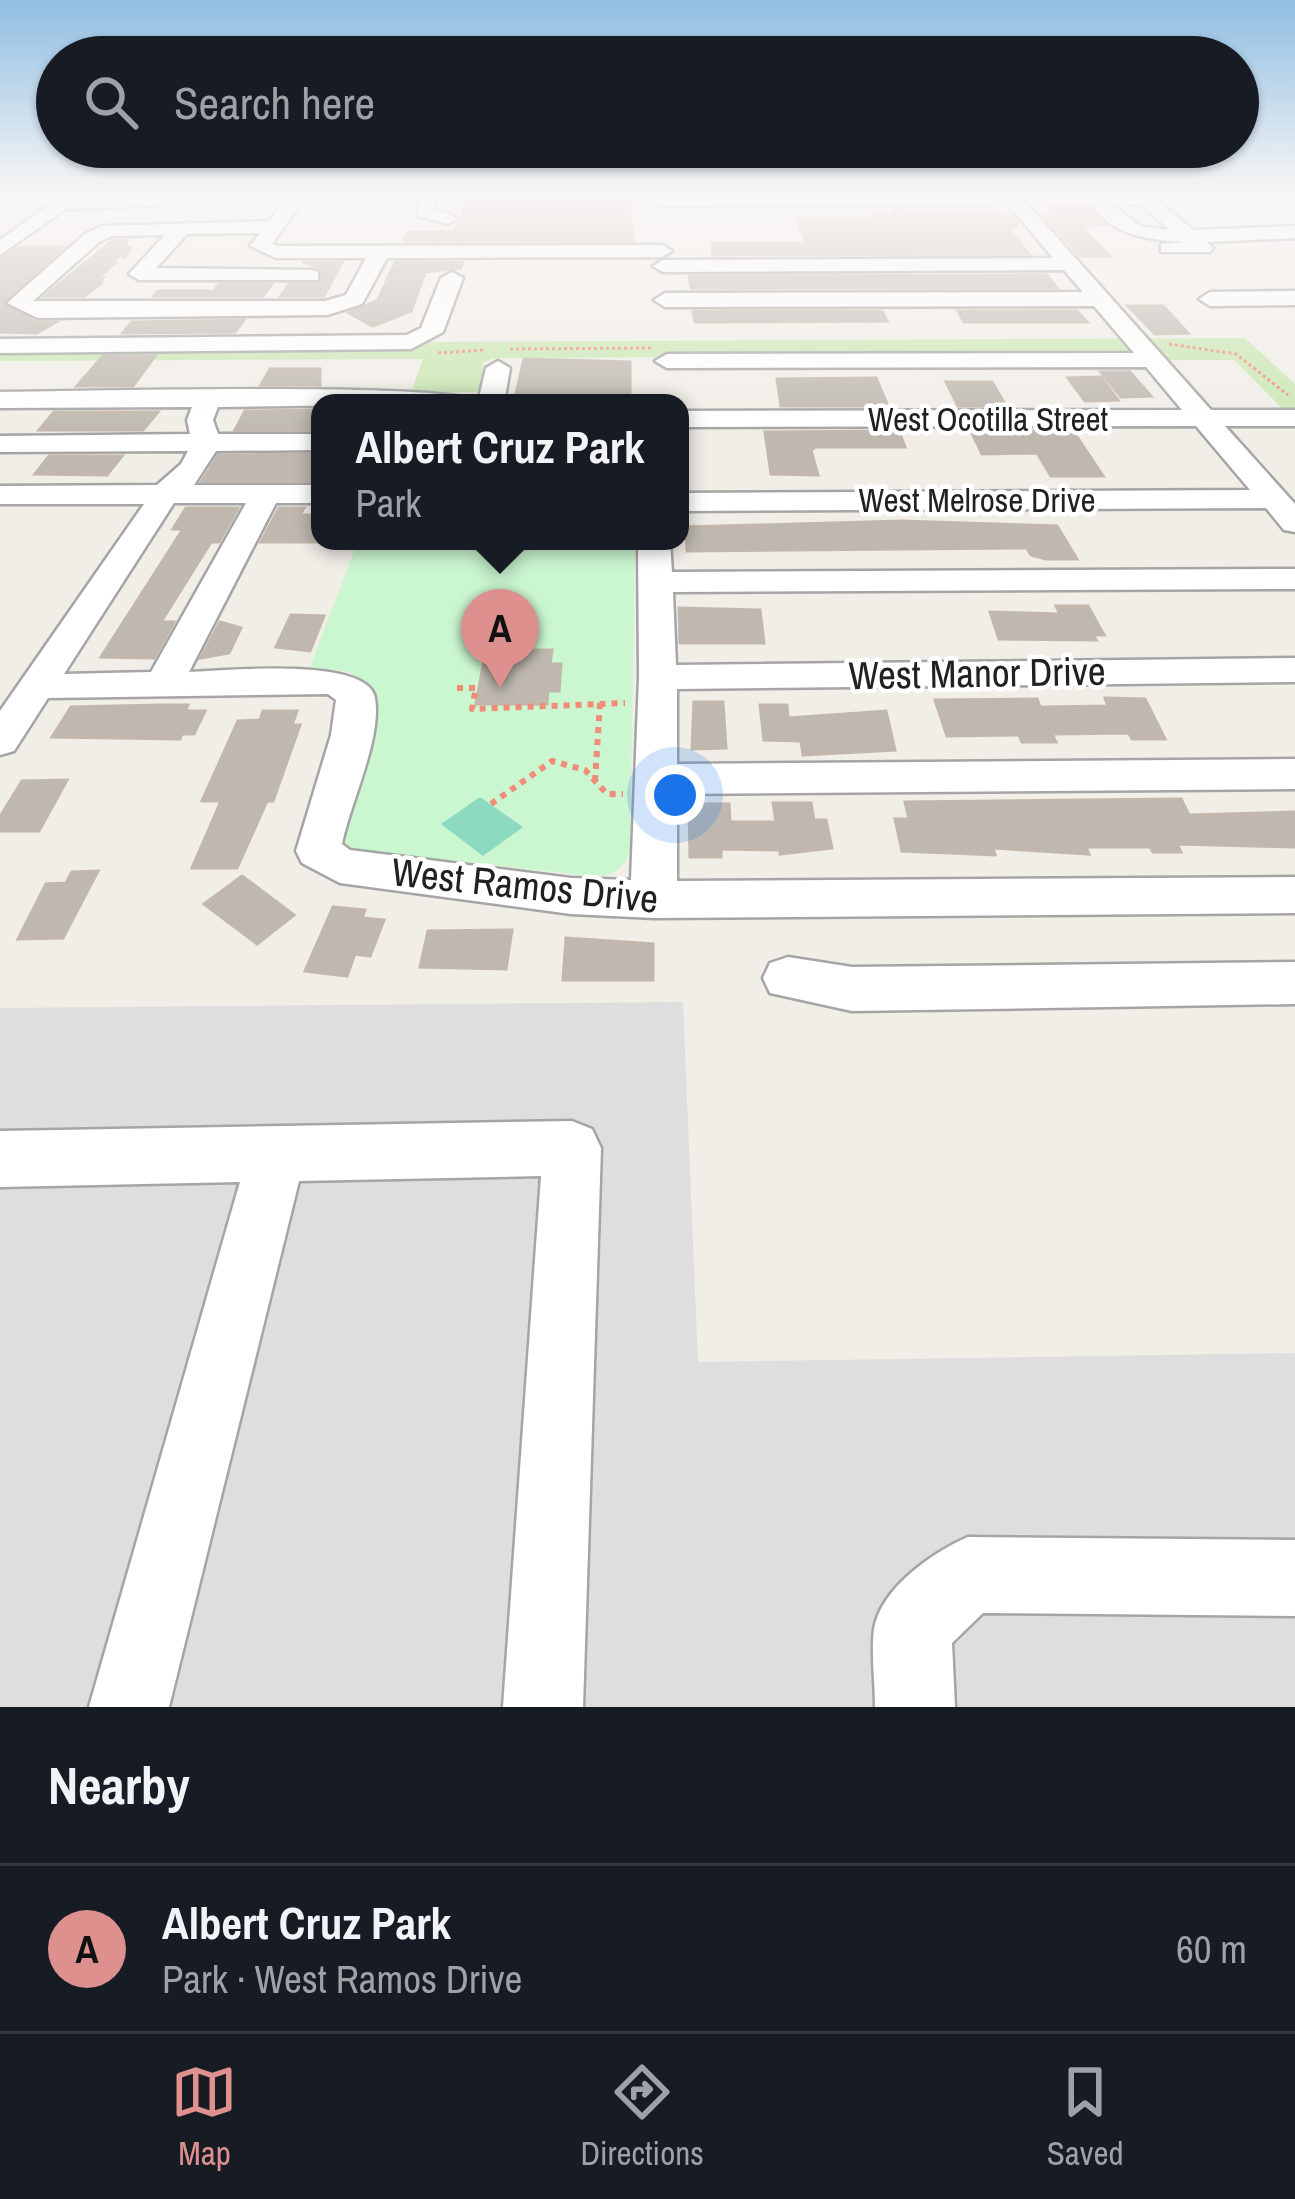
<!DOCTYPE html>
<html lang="en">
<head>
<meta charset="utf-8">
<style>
  body { margin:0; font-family:"Archivo Narrow",sans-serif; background:#20242c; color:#f1f3f6 }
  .you { position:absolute; left:675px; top:795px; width:42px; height:42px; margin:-30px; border:9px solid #fff; border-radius:50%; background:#1a73e8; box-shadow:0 0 0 18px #1a73e833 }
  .badge { display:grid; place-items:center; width:78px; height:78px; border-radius:50%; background:#dd908e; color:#111; font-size:39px; font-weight:700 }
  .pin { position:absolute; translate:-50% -99px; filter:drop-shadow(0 3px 6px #0008) }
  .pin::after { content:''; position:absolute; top:63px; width:42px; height:36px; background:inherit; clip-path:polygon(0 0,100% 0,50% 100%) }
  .popup { position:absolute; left:311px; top:394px; width:378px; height:156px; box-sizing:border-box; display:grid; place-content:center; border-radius:24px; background:#171b24; filter:drop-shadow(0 3px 9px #0005); font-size:39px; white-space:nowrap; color:#9ea1a6 }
  .popup b { font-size:45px; color:#f1f3f6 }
  .popup::after { content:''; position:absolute; left:50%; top:100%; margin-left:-24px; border:24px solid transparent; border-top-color:#171b24 }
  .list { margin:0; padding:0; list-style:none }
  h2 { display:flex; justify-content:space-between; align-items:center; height:156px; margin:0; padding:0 48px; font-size:51px }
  h2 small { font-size:39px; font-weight:400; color:#9ea1a6 }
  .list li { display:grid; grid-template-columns:78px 1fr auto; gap:36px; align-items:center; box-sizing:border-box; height:168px; padding:0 48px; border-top:3px solid #363941 }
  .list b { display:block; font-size:45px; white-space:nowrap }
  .list p { margin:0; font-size:39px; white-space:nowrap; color:#9ea1a6 }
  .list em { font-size:39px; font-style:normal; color:#9ea1a6 }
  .icon { flex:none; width:66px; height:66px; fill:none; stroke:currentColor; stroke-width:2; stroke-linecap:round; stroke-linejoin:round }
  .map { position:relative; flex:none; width:1295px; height:1707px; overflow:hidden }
  .search { position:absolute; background:#171b24; box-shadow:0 3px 9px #0004; left:36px; right:36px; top:36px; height:132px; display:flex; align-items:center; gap:30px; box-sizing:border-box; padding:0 42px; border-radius:66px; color:#9ea1a6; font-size:45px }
  .sheet { height:324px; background:#171b24 }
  nav { display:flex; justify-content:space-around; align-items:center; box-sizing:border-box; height:168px; border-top:3px solid #363941; background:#171b24; font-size:33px; color:#9ea1a6 }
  nav a { display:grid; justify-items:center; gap:6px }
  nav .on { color:#dd908e }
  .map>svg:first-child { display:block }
  .residential { fill:#dfdede }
  .grass { fill:#c9e7b2 }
  .park { fill:#caf6d0 }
  .pitch { fill:#8cdac0 }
  .building { fill:#beb8b1; stroke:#c2b7ac; stroke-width:3 }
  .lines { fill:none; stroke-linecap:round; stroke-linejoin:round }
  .minor-casing { stroke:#a5a5a5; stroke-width:5 }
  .path-far1 { stroke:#f18c79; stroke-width:3; stroke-dasharray:3 3; stroke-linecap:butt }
  .path { stroke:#f18c79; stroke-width:6; stroke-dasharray:6 6; stroke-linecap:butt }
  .minor { fill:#fff; fill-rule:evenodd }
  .labels { text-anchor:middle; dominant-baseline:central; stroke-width:9; stroke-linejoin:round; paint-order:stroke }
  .far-street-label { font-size:33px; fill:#212121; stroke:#fff }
  .street-label { font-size:39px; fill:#212121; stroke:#fff }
</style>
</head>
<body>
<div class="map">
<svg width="1295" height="1707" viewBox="0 0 1295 1707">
  <rect width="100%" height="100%" fill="#f1eee8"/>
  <path class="residential" d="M683,1002l15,360 597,-9v354h-1295v-699z"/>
  <path class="grass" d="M1245,338l50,46v26h-11l-50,-50h-73l-5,-5 -662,3 -11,4 -2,27 -6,3 -64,1 12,-34 -423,2v-17z"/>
  <path class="park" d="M358,541h277l-5,308c-5,19 -14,24 -32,28l-248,-28 -11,-7 33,-148 -23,-22 -39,-5z"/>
  <path class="pitch" d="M480,797l43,30 -40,29 -42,-32z"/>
  <path class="building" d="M481,196h148l4,45h-229l4,-9h45l9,-13 3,-17h14z
    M1043,204h45l17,21 -25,1 30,30h-30l-36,-40h11z
    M893,209l119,7 6,7 -8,8 19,23 -316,1 -1,-12h94l-9,-24h75l-2,-4h26z
    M113,240h13v7h4l-5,11 -5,-3 -9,8h4l-17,15h5l-2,5 -16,13h-40z
    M19,247h45l-61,55 33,20h20l-19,11 -37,-1v-72z
    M303,262h39l-18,34h-43l8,-12 32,-1 1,-14z
    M395,262h68l-2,6 -36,4 -14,39 -38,15 -24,-13 29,-13z
    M1047,275l10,13h-366l-2,-12z
    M219,284h53l-9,12h-109l4,-5h56z
    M1128,306h35l25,27 -33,1z
    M693,311h189l5,10 -192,1z
    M958,311h119l10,11h-123z
    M244,320l-9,12 -112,1 9,-11z
    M103,356h52l-22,30h-56z
    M524,359l106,3v41h-116z
    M270,369h50v16h-59z
    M1101,372h29l21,24 -30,1z
    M1101,377l17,23 -33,1 -17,-23z
    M876,378l12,28h-107l-4,-27z
    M946,382h46l14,24h-48z
    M320,410v20h-85l10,-19z
    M54,412h104l-15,18h-104z
    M899,431l6,16h-89l-5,3 7,25 -47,-1 -6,-42z
    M971,431h102l30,45h-52l-14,-23 -55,1z
    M320,454l-3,27h-115l16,-26z
    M49,456h73l-15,19 -72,-1z
    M186,508h52l-19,34h-8l-50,80h13l-20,36 -53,-1 82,-128h-10z
    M279,508h25l-4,7h20v27h-59z
    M902,521l155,5 20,33h-31l-15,-4 -4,-7 -340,3 -1,-24z
    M1056,606h32l16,29h-11l3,5 -97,-1 -9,-27 70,2z
    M679,608l81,2 4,33h-84z
    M291,615l33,1 -14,35 -34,-4z
    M220,622l21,6 -12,25 -28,5z
    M486,650h66l-2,14h11l-2,27h-11l-1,13h-71z
    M1105,698l40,1 20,40h-33l-3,-6 -77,1 4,8h-34l-3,-7 -72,1 -12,-36 102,-1 3,8 68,-1z
    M694,702h29l3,46 -34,1z
    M161,705h27l-3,6h20l-11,23h-12l-2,5 -128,-2 19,-30z
    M760,705h27l1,13 98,-7 9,39 -92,5 -2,-14 -37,-1z
    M263,711h34l-5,14h8l-27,76h-6l-30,67h-45l29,-67h-19l36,-80 22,-1z
    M67,780l-28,51h-39v-14l22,-36z
    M1181,799l8,16 106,-3v35l-118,-3 4,8h-28l-3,-5h-64l3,7 -96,-6 2,7 -93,-4 -7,-32h14l-4,-17z
    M773,803h38l3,17h12l6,28 -52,6v-4l-59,-1v8h-31l-1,-53h40l1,18h46z
    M98,871l-35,67 -45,1 28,-55 20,-1 6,-11z
    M242,876l52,39 -37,29 -53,-40z
    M333,907l32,3 -3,8 22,2 -14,36 -15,-2 -8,22 -42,-5z
    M512,930l-6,39 -86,-2 8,-36z
    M566,938l87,6v36h-90z"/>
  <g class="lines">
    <g class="minor-casing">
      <path id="minor" d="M155,196l6,5 -9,5 -86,3 -66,46v-15l56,-40z
        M288,196h18l-34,48 6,2 384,-1 10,6 -10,6 -275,1 -25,46 -35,11 -289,3 -31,-15 78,-69 17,-8 167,-5zM260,233l-10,13 26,12h90l-20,37 -21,6h-292l66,-59 13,-6 53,-1 -36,39 10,6h179v-8l-7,-2 -155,-2 31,-34z
        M420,196h18l-4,13 24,9 -9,6 -31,-8z
        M1020,196l191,214h84v16h-70l70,78v28l-11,-2 -18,-22 -586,3v-18l570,-3 -54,-64 -516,1v-16l502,-1 -36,-43 -479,1 -12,-7 12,-7 467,-1 -40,-47 -429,1 -11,-7 11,-7 418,-1 -19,-22 -401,2 -10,-6 10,-6 390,-2 -45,-54 -348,2 -9,-5 6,-5z
        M1090,196h62l41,34 102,-4v12l-88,4 6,6 -3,4h-49v-8l23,-2c-36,-2 -83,-8 -94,-46zM1112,204h28l30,26 -30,-4z
        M452,272l11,6 -20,54 -32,17 -411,4v-14l407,-4 14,-7 20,-50z
        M1295,291v14l-85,1 -11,-7 11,-7z
        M498,361l12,7 -6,35 -286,4 -5,13 5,14h102v16l-104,1 -22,34h126v18h-44l-87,169c34,-1 179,-16 186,26 7,41 -25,105 -33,146l8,6 221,28 60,2 8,-203 -1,-136h32l2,31 623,-3v20l-622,3 3,73 619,-7v24l-618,7v75l618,-5v30l-618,5v87l618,-4v36l-641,5 -83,-4 -231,-31 -38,-20 -6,-12 35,-116 5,-35 -8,-6 -280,4 -34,53 -14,4v-44l144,-207h-144v-18l157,-1 24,-21 7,-13 -188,1v-16l190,-2 -3,-14 5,-13 -192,1v-16c64,0 451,-11 478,10l8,-34zM174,503h72l-95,169 -87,2z
        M788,957l64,10 443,-5v42l-443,7 -82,-18 -7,-15 7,-15z
        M572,1121l20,8 9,19 -18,559h-80l38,-531 -242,5 -130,526h-80l151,-525 -240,5v-56z
        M968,1537l327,3v76l-312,-3 -31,30 3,64h-80c0,-25 -4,-53 -1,-78 7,-41 59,-77 94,-92z"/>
    </g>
    <path class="path-far1" d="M1169,344l67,10 52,41
      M510,349l142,-1
      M438,353l46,-3"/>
    <path class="path" d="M457,688h19l-4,21 153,-6
      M595,781l5,-78
      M491,804l61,-43 33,9 22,24h16"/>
    <use href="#minor" class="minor"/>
  </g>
  <linearGradient id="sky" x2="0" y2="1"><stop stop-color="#90bee3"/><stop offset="0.45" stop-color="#f9f7f5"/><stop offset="1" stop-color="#f9f7f5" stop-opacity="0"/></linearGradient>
  <rect width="1295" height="435" fill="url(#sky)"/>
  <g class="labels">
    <g class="far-street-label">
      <text x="988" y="419">West Ocotilla Street</text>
      <text x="977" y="500">West Melrose Drive</text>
    </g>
    <g class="street-label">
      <text transform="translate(977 673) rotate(-1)">West Manor Drive</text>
      <text transform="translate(525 885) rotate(6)">West Ramos Drive</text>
    </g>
  </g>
</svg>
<div class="you"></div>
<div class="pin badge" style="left:500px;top:688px">A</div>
<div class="popup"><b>Albert Cruz Park</b>Park</div>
<div class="search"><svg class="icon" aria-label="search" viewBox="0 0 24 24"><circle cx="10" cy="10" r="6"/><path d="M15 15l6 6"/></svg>Search here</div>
</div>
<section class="sheet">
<h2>Nearby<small></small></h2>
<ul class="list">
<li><span class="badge">A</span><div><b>Albert Cruz Park</b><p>Park · West Ramos Drive</p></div><em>60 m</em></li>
</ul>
</section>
<nav>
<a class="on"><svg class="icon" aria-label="map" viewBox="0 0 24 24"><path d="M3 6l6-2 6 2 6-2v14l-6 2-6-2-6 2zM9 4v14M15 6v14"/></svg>Map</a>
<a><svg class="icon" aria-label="directions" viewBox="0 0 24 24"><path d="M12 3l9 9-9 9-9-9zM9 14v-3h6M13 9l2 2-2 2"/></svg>Directions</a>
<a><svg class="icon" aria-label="saved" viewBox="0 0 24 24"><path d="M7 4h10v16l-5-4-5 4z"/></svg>Saved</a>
</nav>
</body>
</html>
